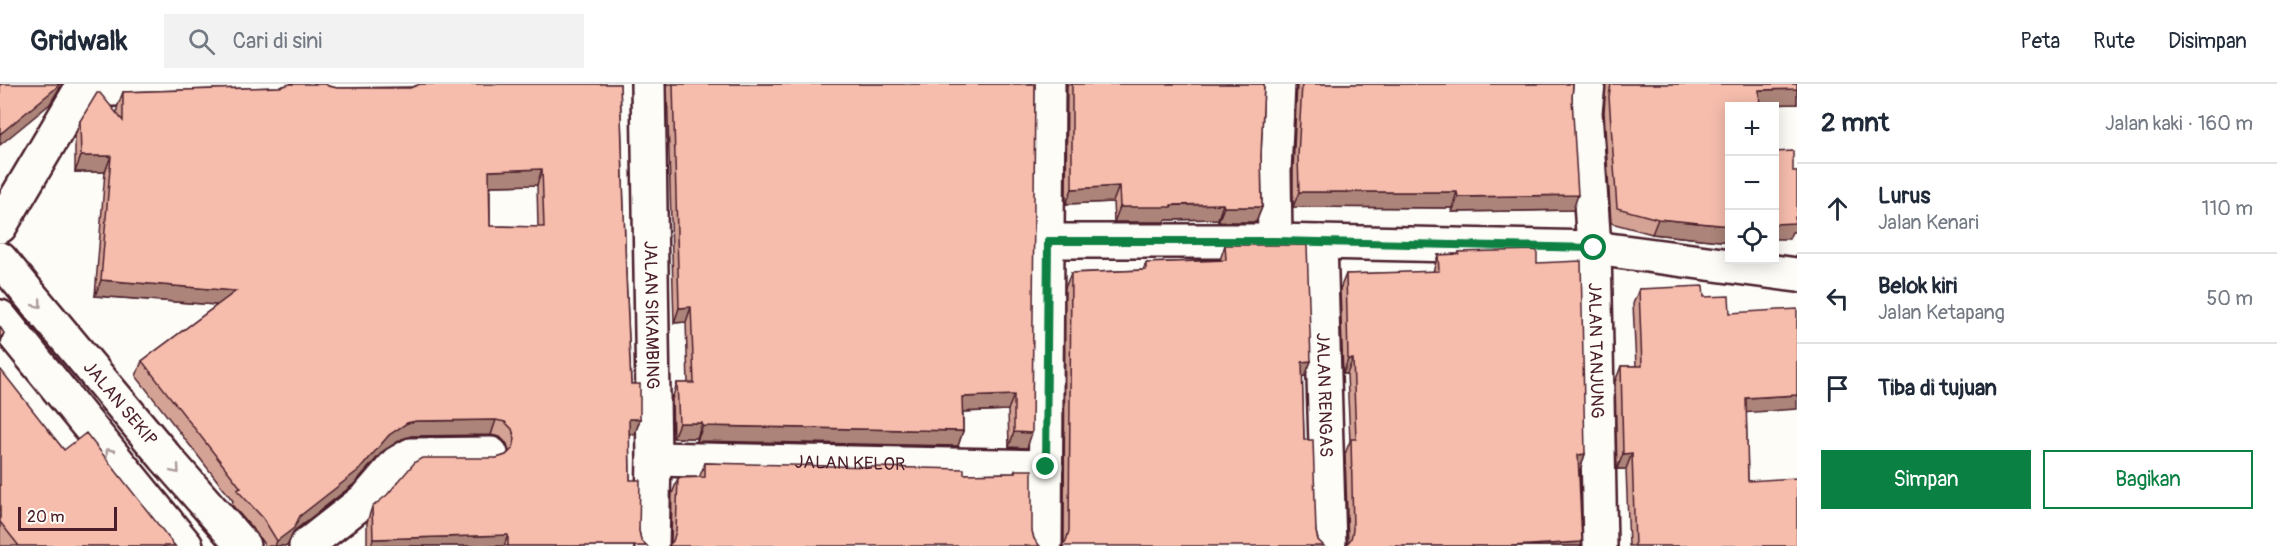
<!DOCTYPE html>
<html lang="id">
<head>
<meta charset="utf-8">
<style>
  body { margin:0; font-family:Pangolin,sans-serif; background:#f2f2f3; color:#1f2937 }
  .controls { position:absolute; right:18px; top:18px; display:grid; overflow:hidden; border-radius:0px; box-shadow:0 3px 15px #0003 }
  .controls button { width:54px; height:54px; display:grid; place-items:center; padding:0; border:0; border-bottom:2px solid #e0e1e3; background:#fff; color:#1f2937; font:30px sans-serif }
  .scale { position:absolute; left:18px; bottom:15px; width:99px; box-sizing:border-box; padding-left:6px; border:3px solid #4a1f2b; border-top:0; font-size:16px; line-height:21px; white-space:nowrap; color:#4a1f2b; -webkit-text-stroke:4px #fdfcf7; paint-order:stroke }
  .stop { position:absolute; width:18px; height:18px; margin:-14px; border:4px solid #0b8043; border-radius:50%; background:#fff }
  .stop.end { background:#0b8043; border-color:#fff; box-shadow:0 2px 6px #0008 }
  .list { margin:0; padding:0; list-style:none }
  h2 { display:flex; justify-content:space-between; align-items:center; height:78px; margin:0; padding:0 24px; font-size:26px }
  h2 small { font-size:20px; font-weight:400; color:#747a83 }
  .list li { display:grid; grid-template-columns:39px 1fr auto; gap:18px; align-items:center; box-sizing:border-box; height:90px; padding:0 24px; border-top:2px solid #e0e1e3 }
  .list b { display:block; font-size:22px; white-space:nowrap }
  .list p { margin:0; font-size:20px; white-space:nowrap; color:#747a83 }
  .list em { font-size:20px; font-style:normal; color:#747a83 }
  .actions { display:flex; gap:12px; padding:18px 24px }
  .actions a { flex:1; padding:14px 0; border:2px solid #0b8043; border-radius:0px; text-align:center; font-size:21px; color:#0b8043 }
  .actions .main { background:#0b8043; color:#fff }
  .icon { flex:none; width:33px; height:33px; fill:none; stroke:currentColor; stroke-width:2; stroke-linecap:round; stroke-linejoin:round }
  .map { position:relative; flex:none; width:1797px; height:462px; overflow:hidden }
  header { display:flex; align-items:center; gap:36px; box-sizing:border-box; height:84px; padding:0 30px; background:#fff; border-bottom:2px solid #e0e1e3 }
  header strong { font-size:28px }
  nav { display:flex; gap:33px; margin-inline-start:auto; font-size:21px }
  .search { width:420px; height:54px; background:#f2f2f3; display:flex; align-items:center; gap:15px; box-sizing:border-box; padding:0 21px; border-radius:0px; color:#747a83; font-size:22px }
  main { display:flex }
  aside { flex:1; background:#fff }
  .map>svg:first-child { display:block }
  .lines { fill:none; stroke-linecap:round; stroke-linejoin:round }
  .minor-casing { stroke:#4a1f2b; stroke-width:38 }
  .minor { stroke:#fdfcf7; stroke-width:33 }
  .wall { fill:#d4a395; stroke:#4a1f2b; stroke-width:1.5; fill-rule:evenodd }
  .shaded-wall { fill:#ac8479; stroke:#4a1f2b; stroke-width:1.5 }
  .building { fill:#f6bdad; stroke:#4a1f2b; stroke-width:1.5; fill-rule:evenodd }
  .oneway { stroke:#ac999b }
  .route { stroke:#0b8043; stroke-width:8 }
  .labels { text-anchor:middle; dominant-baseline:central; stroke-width:4.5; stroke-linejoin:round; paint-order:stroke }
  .street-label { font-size:18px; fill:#4a1f2b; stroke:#fdfcf7 }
</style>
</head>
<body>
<header>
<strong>Gridwalk</strong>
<div class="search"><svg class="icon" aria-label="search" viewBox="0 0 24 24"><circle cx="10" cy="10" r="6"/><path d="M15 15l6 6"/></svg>Cari di sini</div>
<nav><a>Peta</a><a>Rute</a><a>Disimpan</a></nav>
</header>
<main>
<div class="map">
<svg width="1797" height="462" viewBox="0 0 1797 462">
  <rect width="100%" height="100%" fill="#fdfcf7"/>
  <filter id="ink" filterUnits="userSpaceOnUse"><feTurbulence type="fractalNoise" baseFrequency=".0167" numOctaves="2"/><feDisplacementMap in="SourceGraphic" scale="12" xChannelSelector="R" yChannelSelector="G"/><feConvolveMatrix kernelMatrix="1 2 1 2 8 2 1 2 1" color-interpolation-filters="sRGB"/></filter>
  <g filter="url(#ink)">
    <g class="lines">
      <g class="minor-casing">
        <g id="minor">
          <path id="s1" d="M648,0l6,375 -2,87"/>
          <path id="s2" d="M1588,0l-3,28 9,136 6,298"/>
          <path d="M332,1l72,-1"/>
          <path d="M80,6l194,-6"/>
          <path d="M0,142l84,-142"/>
          <path d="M1048,157h227l319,7 203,27"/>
          <path d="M1275,157l-1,-70 4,-87"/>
          <path id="s3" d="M1320,158l9,304"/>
          <path id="s4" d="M0,175l165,198 78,89"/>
          <path d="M0,233l186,229"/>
          <path id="s5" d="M654,375l392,8"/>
          <path d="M306,462l61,-48 30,-35 14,-8 80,-1"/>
          <path d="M1045,462l3,-462"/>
        </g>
      </g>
      <use href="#minor" class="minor"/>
    </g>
    <path class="wall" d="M620,0l6,191 5,109 9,35 -5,15h-6l1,46 9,51 2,9 6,6h-280v-24l5,-15 125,-49 9,-3 3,-3 -2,-8 -7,-7 -9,-2 -80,1 -9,3 -19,12 -29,33 -60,47 -6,13 -3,2h-20l-8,-12 -25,-29 1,-4 -97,-125 6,-15 75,-56 -122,-9 10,-124h-30v-36l5,-15 37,-7v-6l6,-16 157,-5 9,-2 39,1 9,2zM537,101l1,42 -48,-1v-40z
      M667,0h368l-8,364 -18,-1 -1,-37 -45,2v19l-5,15 -261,-5v-3h-24l-1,-39 5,-16h11l-2,-61 -12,1z
      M1067,0h197l-3,72 1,51 -6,15h-38v-3l-52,1 -1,2h-51l-1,-20 -47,2z
      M1297,0h276l-1,14 1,112 -121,2v-4l-159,-1v-36z
      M1606,0h191v20l-67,2v136l-78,-8 -41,-11 -7,-111z
      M1225,161l86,116 -6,15 -3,1 2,63 12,92 2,8 -254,3 1,-255 6,-15 72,-3 3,-7 74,-3z
      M1459,168l78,11 48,191 -5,16h-1l3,72 -1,4h-236l3,-3 -3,-89 5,-13 -3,-67h-4l-3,-85 6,-15 87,-2 5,-17 20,-1z
      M1639,205l65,8 26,16 16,100 2,68 49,65h-168l-3,-77h-9l-2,-87 6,-16h15l-3,-62z
      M0,288l64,78 111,96h-175z
      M705,379l259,11 50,-1 1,-3 19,69 -363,4 1,-49 6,-16h21z"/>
    <path class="shaded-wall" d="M59,0h3l-12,20 -50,41v-11z
      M1797,5v15l-43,1 5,-15z
      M81,72h30l-6,16h-30z
      M542,85l-5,16 -53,1 5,-15z
      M1119,102l-6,16 -47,2 6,-15z
      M1299,108h158l-5,16 -159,-1z
      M1578,111l-5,15 -121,2 6,-15z
      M1223,120l-5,15 -52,1 -1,2h-51l6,-15z
      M1224,123h38l-6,15h-38z
      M1795,133h2v15h-5l-3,7h-15v-15z
      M1658,135l72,7v16l-78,-8z
      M101,196l135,11 -6,15 -135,-10z
      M691,223l-5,15 -12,1 5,-15z
      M4,249l-4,12v-6z
      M1348,275h5l-6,15h-4z
      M1311,277l-6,15 -9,1 6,-15z
      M1014,311l-6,15 -51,2 5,-15z
      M1797,311v14l-56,4 5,-15z
      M629,335h11l-5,15h-12z
      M496,336l-5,15 -80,1 -9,3 -19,12 -29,33 -60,47 -6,13 -3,2h-10l2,-5 23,-25 89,-81 18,-12 9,-2z
      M679,339h23l-5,15h-24z
      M703,342l260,5 -5,15 -261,-5z
      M1014,348l18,1 -5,15 -18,-1z
      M1632,369l-6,16h-9l6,-15z
      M1585,370l-5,16h-8l6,-15z
      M508,451l-4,11h-133l2,-7z
      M1582,458l-1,4h-70z"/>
    <path class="building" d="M0,0h59l-3,4 -56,46z
      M290,0h36l2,2 9,2h73l10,-4h200l6,191 5,109h9v35h-11l1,61h10l-1,51 2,9 6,6h-139v-11l-135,4 -1,-32 15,-12 28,-33 7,-4h75l9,-3 7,-7 2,-9 -3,-10 -7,-7 -9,-2 -80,1 -9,2 -18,12 -29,34 -60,47 -6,12 -17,13 -14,-23 -26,-28 4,-2 -99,-127 94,-70 -135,-11 10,-124h-30l-1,-35 17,-28h3l23,28v-29l157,-5zM542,85l2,58 -54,-1 -1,-55z
      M673,0h362l-3,349 -18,-1v-37l-52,2 1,34 -260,-5 -1,-3h-23l-2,-40h17l-3,-76 -12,1z
      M1072,0h192l-3,72 1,51h-38l-1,-3 -52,1v2h-51l-1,-21 -47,3z
      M1302,0h271l-1,14 6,97 -120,2 -1,-5h-158l-1,-36z
      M1611,0h186v5l-38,1 1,16h-30v120l-72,-7 -41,-11 -8,-111z
      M1793,67v20h4v46h-2v6l-21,1v-72z
      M1225,161h82l4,116 -9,1 2,78h9l3,92 2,8 6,6h-263l5,-5 3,-10 2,-258 75,-3v-7l80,-3z
      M1537,166v13l44,-2 4,193 -7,1 4,87 -71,4h-166l6,-7 2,-9 -2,-91h5l-3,-80h-5l-2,-85 93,-3 -1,-16 21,-1v-2z
      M1703,202l1,11 25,-1 1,17 67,-4v86l-51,3 2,83 49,-3v68h-162l-3,-93 -9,1 -2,-88h21l-3,-77z
      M0,243l4,6 -4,6z
      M1,286l63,80 22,-17 89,113h-156l-19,-24v-150z
      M705,379l259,6v5l51,-1v-3h17v61l2,8 6,7h-372l5,-5 3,-10 2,-53 27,-1z"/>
    <defs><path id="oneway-chevron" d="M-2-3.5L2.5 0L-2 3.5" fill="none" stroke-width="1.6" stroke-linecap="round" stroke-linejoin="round" transform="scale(1.5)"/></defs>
    <g class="oneway">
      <use href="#oneway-chevron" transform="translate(38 220) rotate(50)"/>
      <use href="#oneway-chevron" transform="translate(109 368) rotate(-129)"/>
      <use href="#oneway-chevron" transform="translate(176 386) rotate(49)"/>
    </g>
  </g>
  <g class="lines" filter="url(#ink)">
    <path class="route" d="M1046,383l2,-226h227l319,7"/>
  </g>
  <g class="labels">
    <g class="street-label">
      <text stroke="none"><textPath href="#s1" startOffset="231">JALAN SIKAMBING</textPath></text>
      <text stroke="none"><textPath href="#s2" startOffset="267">JALAN TANJUNG</textPath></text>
      <text stroke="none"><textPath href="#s3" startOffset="153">JALAN RENGAS</textPath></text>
      <text stroke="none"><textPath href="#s4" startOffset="188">JALAN SEKIP</textPath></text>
      <text stroke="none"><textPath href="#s5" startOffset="196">JALAN KELOR</textPath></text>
    </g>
  </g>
</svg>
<div class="controls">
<button>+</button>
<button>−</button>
<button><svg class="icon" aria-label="locate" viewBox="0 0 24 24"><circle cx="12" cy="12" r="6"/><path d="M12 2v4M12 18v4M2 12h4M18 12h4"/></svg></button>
</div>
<div class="scale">20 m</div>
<div class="stop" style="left:1594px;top:164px"></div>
<div class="stop end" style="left:1046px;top:383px"></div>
</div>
<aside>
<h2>2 mnt<small>Jalan kaki · 160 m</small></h2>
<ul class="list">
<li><svg class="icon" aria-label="ahead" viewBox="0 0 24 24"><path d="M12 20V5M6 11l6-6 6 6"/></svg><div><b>Lurus</b><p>Jalan Kenari</p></div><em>110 m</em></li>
<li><svg class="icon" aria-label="left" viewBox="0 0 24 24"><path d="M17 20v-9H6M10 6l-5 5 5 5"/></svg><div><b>Belok kiri</b><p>Jalan Ketapang</p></div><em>50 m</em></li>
<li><svg class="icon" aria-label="arrive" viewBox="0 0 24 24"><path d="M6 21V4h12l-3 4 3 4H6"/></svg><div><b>Tiba di tujuan</b></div></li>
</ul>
<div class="actions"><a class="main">Simpan</a><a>Bagikan</a></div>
</aside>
</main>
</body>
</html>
